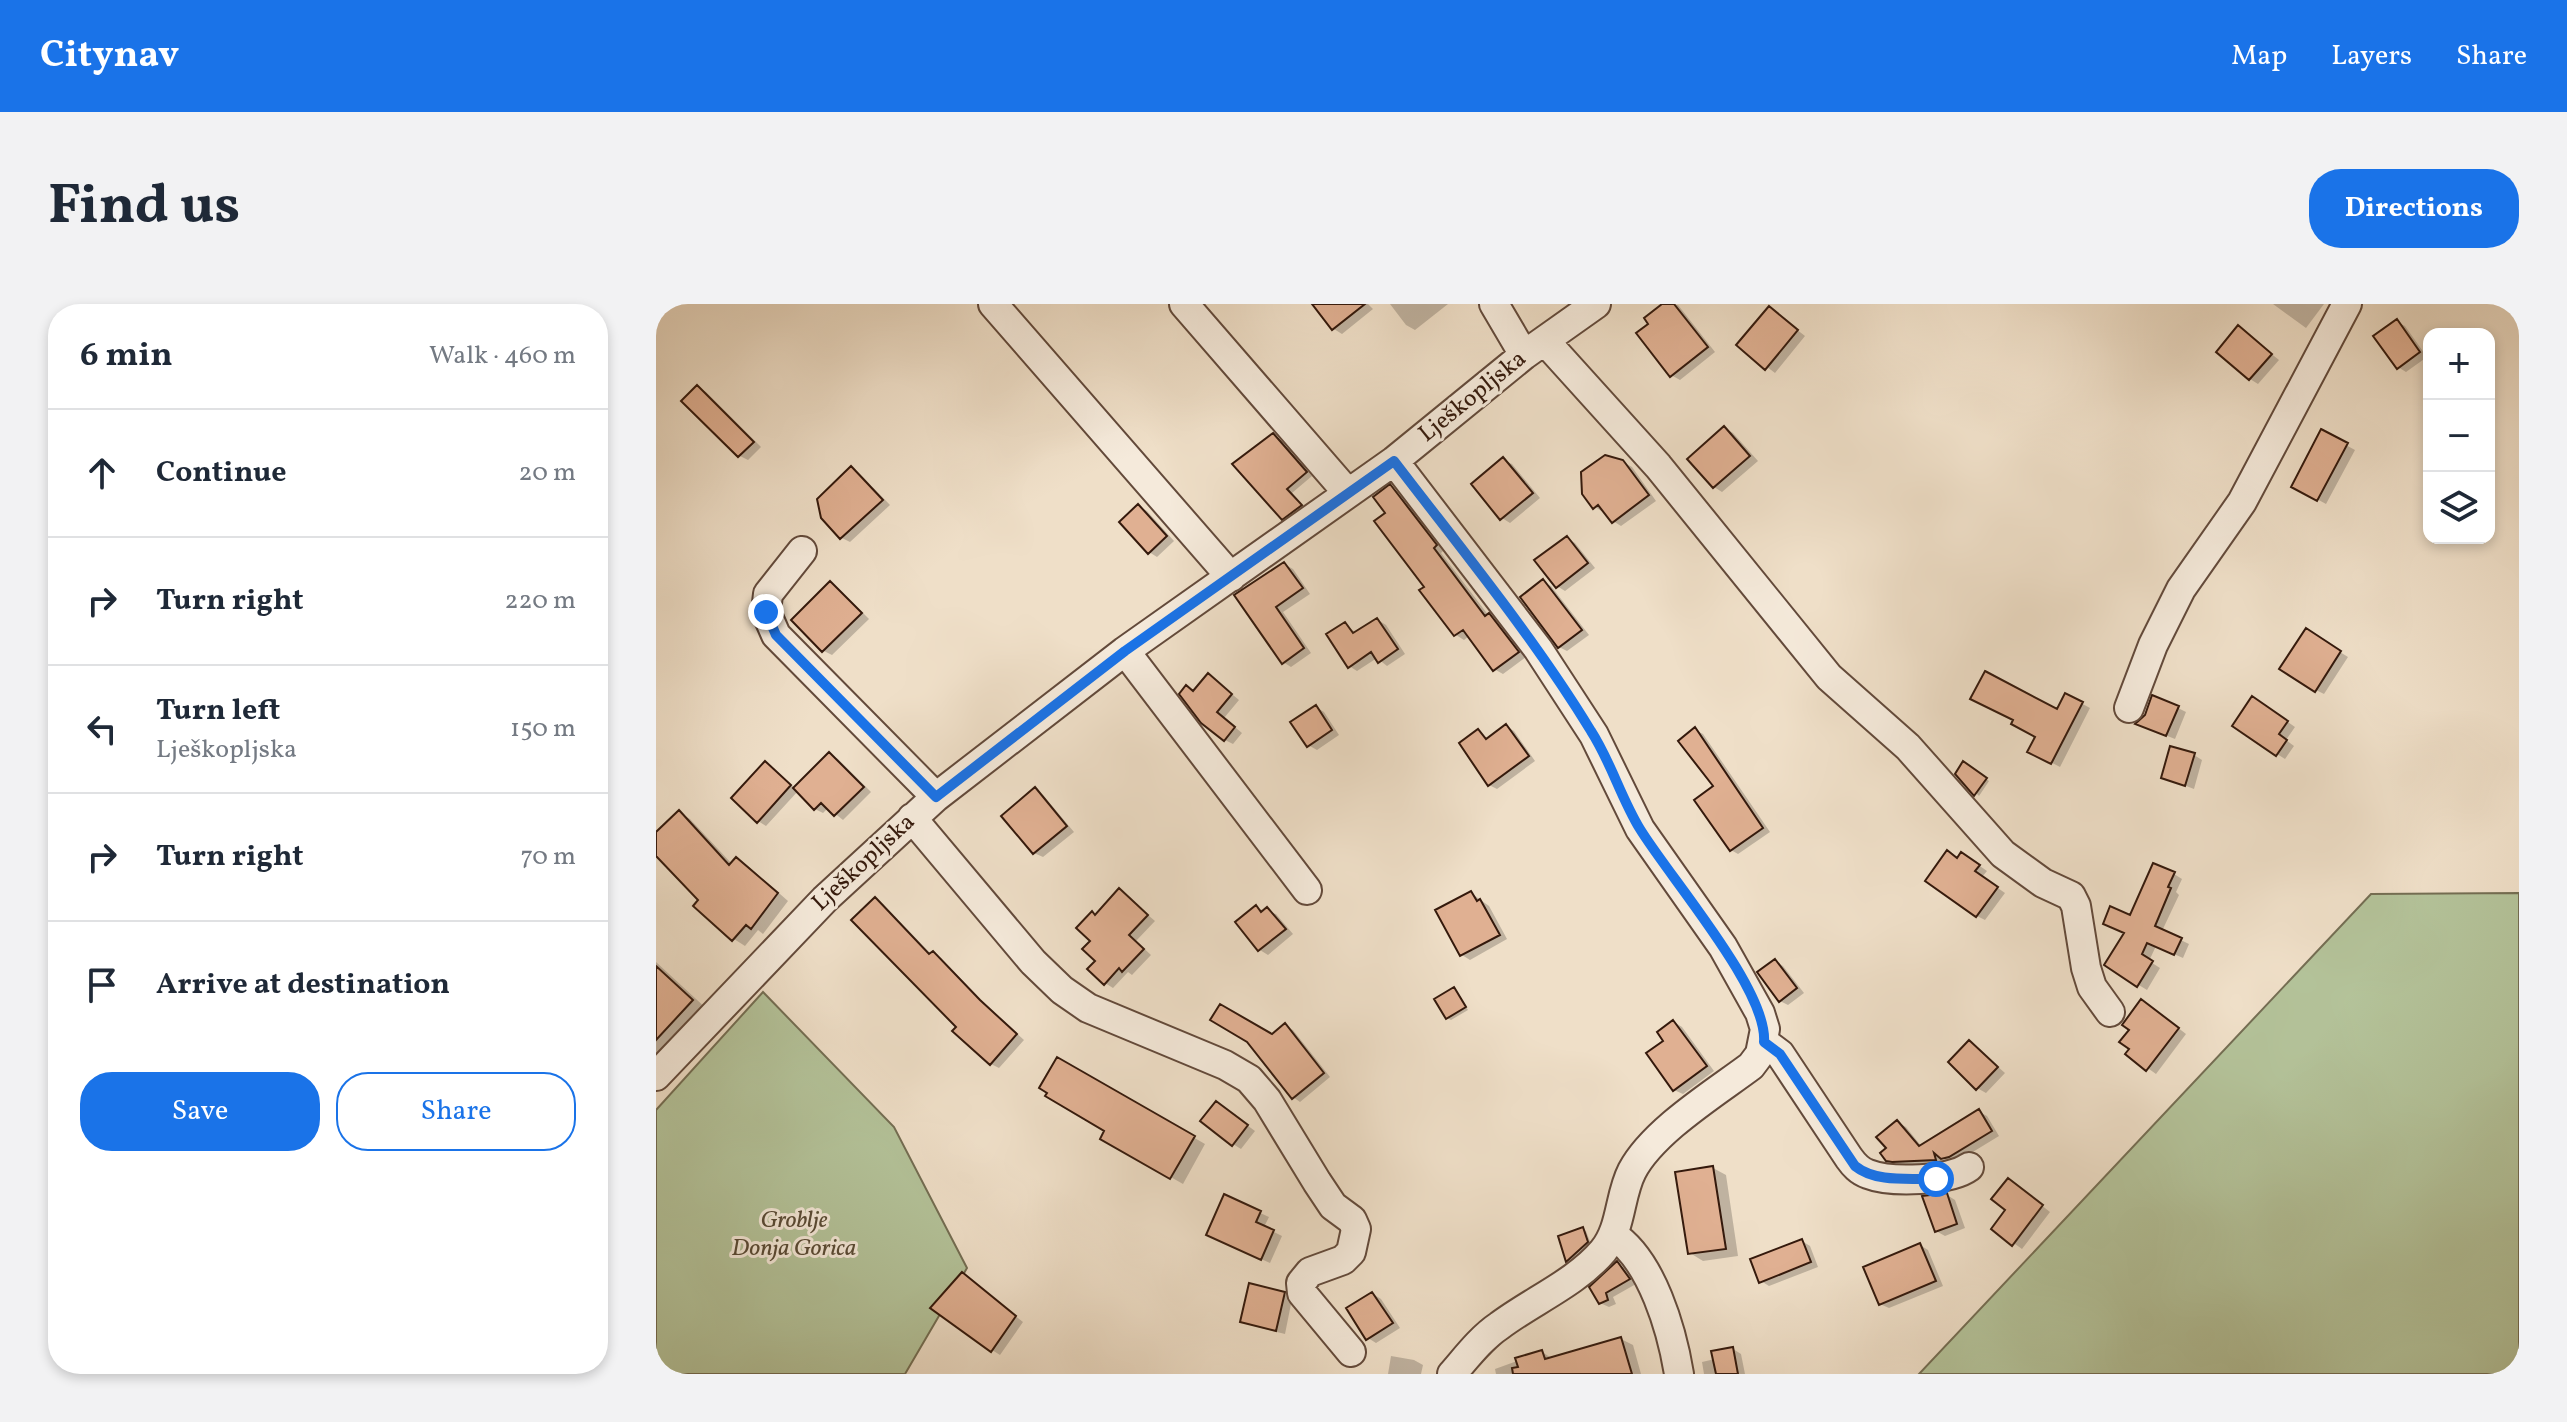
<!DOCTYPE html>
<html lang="en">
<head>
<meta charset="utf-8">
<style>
  body { margin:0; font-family:Vollkorn,serif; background:#f2f2f3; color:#1f2937 }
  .controls { position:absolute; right:24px; top:24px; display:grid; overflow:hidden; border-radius:16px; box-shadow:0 4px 12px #0003 }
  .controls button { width:72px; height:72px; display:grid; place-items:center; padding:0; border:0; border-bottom:2px solid #e0e1e3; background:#fff; color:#1f2937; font:40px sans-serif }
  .stop { position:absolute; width:24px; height:24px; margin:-18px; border:6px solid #1a73e8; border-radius:50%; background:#fff }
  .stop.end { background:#1a73e8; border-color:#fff; box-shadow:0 2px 8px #0008 }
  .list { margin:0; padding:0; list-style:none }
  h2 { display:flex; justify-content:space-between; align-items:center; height:104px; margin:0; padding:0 32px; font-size:34px }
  h2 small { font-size:26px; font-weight:400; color:#747a83 }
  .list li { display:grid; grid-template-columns:52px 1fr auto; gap:24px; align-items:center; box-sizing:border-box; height:128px; padding:0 32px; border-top:2px solid #e0e1e3 }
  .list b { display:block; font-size:30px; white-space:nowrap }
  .list p { margin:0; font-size:26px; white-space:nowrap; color:#747a83 }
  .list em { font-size:26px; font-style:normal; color:#747a83 }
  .actions { display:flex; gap:16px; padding:24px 32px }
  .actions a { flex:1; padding:18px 0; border:2px solid #1a73e8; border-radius:32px; text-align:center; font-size:28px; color:#1a73e8 }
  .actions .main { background:#1a73e8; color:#fff }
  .icon { flex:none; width:44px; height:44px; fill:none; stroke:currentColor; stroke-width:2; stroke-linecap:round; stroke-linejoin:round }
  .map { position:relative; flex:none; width:1863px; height:1070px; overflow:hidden; border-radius:32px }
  header { display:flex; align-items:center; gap:48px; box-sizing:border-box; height:112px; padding:0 40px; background:#1a73e8; color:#fff }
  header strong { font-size:38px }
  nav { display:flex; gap:44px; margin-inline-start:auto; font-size:28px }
  .intro { display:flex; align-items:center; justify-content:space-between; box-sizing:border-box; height:192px; padding:0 48px }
  h1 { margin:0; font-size:56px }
  .button { padding:20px 36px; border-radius:32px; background:#1a73e8; color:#fff; font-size:28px; font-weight:700 }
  main { display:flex; gap:48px; padding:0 48px }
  aside { flex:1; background:#fff; border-radius:32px; box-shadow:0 4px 12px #0003 }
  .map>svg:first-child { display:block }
  .green { fill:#b4c39a; stroke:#746e53; stroke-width:2 }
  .shadow { fill:#0003 }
  .building { fill:#e0b092; stroke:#34190c; stroke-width:2 }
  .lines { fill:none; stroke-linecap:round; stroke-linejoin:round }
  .minor-casing { stroke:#634a3b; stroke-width:32 }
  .minor { stroke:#f5eadb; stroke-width:28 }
  .route { stroke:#1a73e8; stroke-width:10 }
  .labels { text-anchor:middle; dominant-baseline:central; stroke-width:6; stroke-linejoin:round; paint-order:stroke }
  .street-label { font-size:24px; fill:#34190c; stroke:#f5eadb }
  .park-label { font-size:24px; font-style:italic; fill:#5a4c37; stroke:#f5eadb }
</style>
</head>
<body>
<header>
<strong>Citynav</strong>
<nav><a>Map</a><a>Layers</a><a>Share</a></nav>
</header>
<div class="intro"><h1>Find us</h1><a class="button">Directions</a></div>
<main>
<aside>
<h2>6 min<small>Walk · 460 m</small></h2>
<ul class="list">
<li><svg class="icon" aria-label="ahead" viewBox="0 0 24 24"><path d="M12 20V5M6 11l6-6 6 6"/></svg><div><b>Continue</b></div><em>20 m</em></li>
<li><svg class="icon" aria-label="right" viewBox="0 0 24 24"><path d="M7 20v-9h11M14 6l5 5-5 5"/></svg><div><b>Turn right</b></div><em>220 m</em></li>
<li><svg class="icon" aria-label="left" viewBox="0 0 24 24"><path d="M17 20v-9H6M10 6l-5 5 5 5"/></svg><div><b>Turn left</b><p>Lješkopljska</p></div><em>150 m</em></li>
<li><svg class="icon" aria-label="right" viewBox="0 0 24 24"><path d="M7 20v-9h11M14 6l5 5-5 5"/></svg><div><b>Turn right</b></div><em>70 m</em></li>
<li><svg class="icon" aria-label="arrive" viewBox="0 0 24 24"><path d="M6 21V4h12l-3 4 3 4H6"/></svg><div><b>Arrive at destination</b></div></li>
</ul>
<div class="actions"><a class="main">Save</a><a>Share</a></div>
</aside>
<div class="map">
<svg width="1863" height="1070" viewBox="0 0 1863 1070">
  <rect width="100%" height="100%" fill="#efdfc8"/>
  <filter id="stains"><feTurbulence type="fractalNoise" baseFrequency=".0025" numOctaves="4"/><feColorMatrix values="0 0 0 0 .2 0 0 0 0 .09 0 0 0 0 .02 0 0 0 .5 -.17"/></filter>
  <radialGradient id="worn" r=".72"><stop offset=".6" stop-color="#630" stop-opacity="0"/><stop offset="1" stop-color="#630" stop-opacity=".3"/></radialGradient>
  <path class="green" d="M1863,589v481h-600l452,-480z
    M107,688l131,135 73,141 -62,106h-249v-264z"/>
  <path class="shadow" d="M658,0h54l5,5 -31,25 -8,-5z
    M734,0h58l-33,26 -9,-5z
    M1009,0l13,1 37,47 -35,28 -9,-5z
    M1617,0h51l-18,24z
    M1113,4l36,28 -30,37 -37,-28z
    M1741,18l8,4 22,31 -21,15 -8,-5z
    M1583,24l40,32 -21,24 -8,-5z
    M41,83l9,5 55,55 -13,13 -8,-4 -56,-55z
    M1069,124l8,5 25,28 -36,31 -8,-5z
    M1666,128l33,18 -29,54 -33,-18z
    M618,131l6,4 32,37 -20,17 15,17 -17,12 -7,-4z
    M847,156l9,4 28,34 -30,25 -8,-5z
    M967,158l9,5 24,34 -35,25 -8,-5 -8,-11 -2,2 -8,-5z
    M196,165l8,5 30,31 -40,37 -8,-4 -20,-21z
    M735,183l8,5 45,58 -3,3 48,63 9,4 28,37 -23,17 -9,-5 -25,-33 -5,4 -8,-5 -30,-48 -38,-74z
    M482,202l9,5 27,30 -17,16 -8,-5z
    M911,234l8,5 20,25 -30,23 -8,-5z
    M628,260l9,5 17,25 -27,18 28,41 -20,14 -8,-5 -46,-67z
    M887,278l8,4 38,49 -22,16 -8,-4z
    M174,280l8,4 31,31 -37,36 -8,-4 -30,-31z
    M722,316l8,5 19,29 -18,12 -10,-8 -20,13 -8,-5 -4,-42 11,9z
    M1650,327l42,26 -24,37 -8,-4z
    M560,377l23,19 -15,18 18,15 -9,11 -8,-4 -30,-47z
    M1410,391l24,13 -30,59 -30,-16z
    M1605,399l34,24 -9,13 8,6 -9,13 -8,-5z
    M660,403l8,5 15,23 -22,15 -9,-5z
    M1522,404l8,4 -11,27 -30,-12z
    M850,422l8,5 21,30 -38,28 -8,-4 -11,-54 10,8z
    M1039,426l8,4 67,98 -32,22 -7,-4 -15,-64z
    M174,450l8,5 33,33 -28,28 -15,-12 -5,5 -8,-4 -17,-18 -32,35 -8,-5 7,-58 30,25z
    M1538,451l8,5 -8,29 -31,-12z
    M1308,460l25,17 -10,15 -22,-22z
    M379,486l8,5 31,37 -31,25 -9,-4z
    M23,509l11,6 42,45 4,-5 12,7 40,35 -25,33 -5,-4 -13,16 -11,-7 -38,-33 5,-6 -45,-47v-18z
    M1314,555l17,12 -5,6 23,16 -20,27 -8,-4 -19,-56z
    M1518,570l8,5 -6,13 3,3 -17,36 27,13 -6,14 -27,-12 -7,15 11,7 -13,22 -41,-25 20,-32 5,-16z
    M464,587l35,30 -19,20 15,14 -19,20 -4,-3 -15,16 -8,-5 -12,-42 4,-25z
    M815,589l18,13 18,33 -37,21 -8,-5z
    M219,595l8,5 49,51 9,3 47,49 36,33 -25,28 -8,-4 -32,-37z
    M600,604l20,6 17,20 -25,21 -8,-5 -23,-27z
    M1119,657l8,5 21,27 -16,12 -8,-4z
    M0,658l53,49 -53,57z
    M798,685l14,21 -17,10 -4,-2z
    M1494,702l36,28 -30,40 -28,-20z
    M1018,718l8,5 32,44 -31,23 -9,-4 -8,-48z
    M629,722l8,4 37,47 -30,25 -7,-5 -21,-61z
    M1314,738l35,31 -19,20 -9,-5z
    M402,755l147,85 -22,40 -81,-46 5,-8z
    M568,804l31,23 -14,18 -8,-5z
    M1323,808l8,4 12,20 -41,25 -7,2 -11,-6 3,7h-47l-9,-5 10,-37 9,5 16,20z
    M1057,864l13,7 12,81 -35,5 -13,-8z
    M1361,882l33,26 -28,37 -28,-20 14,-19z
    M1291,891l8,5 10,28 -20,8 -9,-5z
    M569,893l44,20 -5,10 18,9 -12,27 -53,-24z
    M927,925l3,2 5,13 -20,18 -3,-2 -8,-23z
    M1146,937l8,5 8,21 -49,19 -8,-5z
    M1264,941l8,5 15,36 -54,22 -9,-4z
    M961,959l8,5 11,16 -23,13 3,7 -7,3 -9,-4z
    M314,976l53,42 -23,33 -8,-5z
    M628,990l8,5 -7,35 -35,-9 -8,-4z
    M717,990l8,5 19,29 -24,15 -8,-5z
    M965,1035l12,6 8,29h-145l-1,-5 47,-17 11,7z
    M1077,1045l8,5 4,20h-41l-2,-12 13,-3z
    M735,1052l23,4 9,5 -2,9h-33z"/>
  <path class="building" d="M656,0h53l-33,26z
    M1006,0h12l34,43 -38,30 -34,-44 12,-9 -4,-6z
    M1113,2l29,24 -33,40 -29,-25z
    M1741,15l23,33 -23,17 -24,-33z
    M1582,21l34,29 -23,26 -33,-28z
    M41,81l57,57 -16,15 -57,-56z
    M1068,122l26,30 -37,32 -26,-29z
    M1665,125l27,14 -31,58 -26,-14z
    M617,129l34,39 -20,17 15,16 -20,15 -50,-56z
    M949,151l18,5 26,35 -37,28 -14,-18 -5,4 -11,-15 -1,-22z
    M847,153l30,36 -33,27 -29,-36z
    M195,162l32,34 -43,39 -19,-21 -4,-19z
    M734,180l47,61 -3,3 51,68 4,-3 30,39 -26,19 -30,-41 -9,6 -35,-46 5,-3 -50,-66 11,-8 -12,-16z
    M482,200l29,32 -19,18 -29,-32z
    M911,232l21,27 -32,25 -22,-28z
    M628,258l19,26 -27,19 28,41 -22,16 -48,-69z
    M887,275l39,51 -24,18 -38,-51z
    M174,277l32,32 -40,39 -31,-32z
    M721,314l21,31 -20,14 -7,-11 -23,16 -22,-34 19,-12 8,11z
    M1650,324l35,23 -26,41 -36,-23z
    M1329,367l72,38 8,-16 18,9 -32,62 -24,-12 8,-15 -24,-13 2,-4 -43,-21z
    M552,369l24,21 -15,18 18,15 -11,14 -23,-18 -22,-29 7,-9 7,6z
    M1496,391l27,11 -13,30 -31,-12 10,-9z
    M1596,392l36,25 -9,13 8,6 -11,16 -44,-30z
    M660,401l16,25 -25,17 -17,-25z
    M850,420l23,32 -41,30 -29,-43 19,-14 8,10z
    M1039,423l68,101 -33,23 -36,-51 19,-14 -35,-45z
    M1514,442l25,7 -10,33 -24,-8z
    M173,448l35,35 -30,29 -13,-13 -7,7 -21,-22z
    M109,457l26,24 -34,38 -26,-25z
    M1307,457l24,17 -13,18 -19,-22z
    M379,483l32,39 -34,28 -32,-38z
    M23,506l50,55 7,-8 42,36 -27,36 -5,-4 -14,16 -39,-35 5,-6 -42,-44v-24z
    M1291,546l10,8 4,-6 19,13 -5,6 23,16 -22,30 -51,-36z
    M1497,559l22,9 -7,15 3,1 -16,38 27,12 -8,17 -27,-12 -5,11 11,7 -16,26 -33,-22 20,-32 -21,-9 7,-18 20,9z
    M463,584l29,27 -19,20 15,14 -22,23 -3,-4 -15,17 -17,-16 8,-8 -13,-12 8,-8 -14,-13 16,-17 3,4z
    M815,587l6,10 3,-2 20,36 -40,21 -25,-46z
    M219,593l54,57 4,-3 47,49 37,34 -27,31 -38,-34 4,-4 -105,-107z
    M600,601l5,7 6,-5 19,22 -28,22 -23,-29z
    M1119,655l22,29 -18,14 -22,-30z
    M0,662l37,34 -37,40z
    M798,683l12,20 -20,12 -12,-20z
    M1485,695l38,29 -33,43 -21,-17 4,-5 -10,-7 10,-12 -7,-5z
    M564,700l52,30 13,-11 39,50 -32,26 -45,-57 -37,-22z
    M1017,716l34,46 -34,25 -27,-38 17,-12 -6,-9z
    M1313,736l29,27 -22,23 -28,-28z
    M401,753l138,79 -25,43 -70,-40 4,-8 -59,-35 2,-3 -8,-5z
    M560,797l32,24 -16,21 -32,-25z
    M1323,805l13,22 -43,26 -8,2 -7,-6 2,7 -44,2 -6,-1 -6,-8 6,-5 -10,-11 21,-17 22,26z
    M1057,862l13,83 -38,5 -13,-82z
    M1352,874l35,27 -31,41 -21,-17 14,-19 -14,-11z
    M1291,889l10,31 -22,8 -13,-36z
    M568,890l37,17 -5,11 18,8 -13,30 -55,-25z
    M927,923l5,15 -22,20 -8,-26z
    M1146,935l9,23 -52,21 -9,-24z
    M1264,939l16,38 -57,24 -16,-38z
    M961,957l13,18 -24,14 2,7 -9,4 -10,-17z
    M306,968l54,44 -25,36 -61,-44z
    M593,979l36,9 -9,39 -36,-9z
    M716,988l21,31 -27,17 -20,-32z
    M965,1033l11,37h-119l-1,-6 6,-1 -3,-9 27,-8 3,9z
    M1077,1043l5,27h-22l-5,-23z"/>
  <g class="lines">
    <g class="minor-casing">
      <path id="minor" d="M337,0l238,273
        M528,0l163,188
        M838,0l30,51
        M889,37l113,125 171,211 79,70 95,107 40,29 28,13 5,10 10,62 6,19 18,25
        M738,157l144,188 56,86 46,94 83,118 37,66 5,16 -5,25 -9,12c-36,27 -98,65 -119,105 -13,25 -10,57 -29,80 -27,32 -71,50 -104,75 -18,12 -33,32 -47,48
        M146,247l-34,43 -2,18 10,23 160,162
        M469,347l182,239
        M1473,404l24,-63 28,-56 61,-87 105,-198
        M256,514l121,144 29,28 26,18 137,57 24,14 18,21 50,82 16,24 19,14 4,9 -5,23 -8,8 -33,12 -9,11 1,10 49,59
        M1108,738l16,12 69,104c5,7 10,13 19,16 23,9 82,7 101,-7
        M0,772l169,-177 111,-102 189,-146 269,-190 130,-106 72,-51
        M957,931c39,25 59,96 66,139"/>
    </g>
    <use href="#minor" class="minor"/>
  </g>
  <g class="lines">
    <path class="route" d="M110,308l10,23 160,162 189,-146 269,-190c68,89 139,175 197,270 20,31 30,67 49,98 30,49 128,161 124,213l16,12 75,112c21,17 55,12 81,13"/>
  </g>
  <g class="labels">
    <g class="street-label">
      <text transform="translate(817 93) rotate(-39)">Lješkopljska</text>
      <text transform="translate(208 559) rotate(-43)">Lješkopljska</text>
    </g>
    <g class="park-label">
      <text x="138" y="917">Groblje<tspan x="138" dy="28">Donja Gorica</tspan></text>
    </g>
  </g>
  <rect width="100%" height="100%" filter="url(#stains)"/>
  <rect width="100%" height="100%" fill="url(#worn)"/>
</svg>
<div class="controls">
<button>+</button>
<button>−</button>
<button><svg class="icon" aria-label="layers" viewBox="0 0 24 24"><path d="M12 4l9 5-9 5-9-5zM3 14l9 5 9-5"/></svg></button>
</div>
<div class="stop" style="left:1280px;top:875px"></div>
<div class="stop end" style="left:110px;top:308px"></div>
</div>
</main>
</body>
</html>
